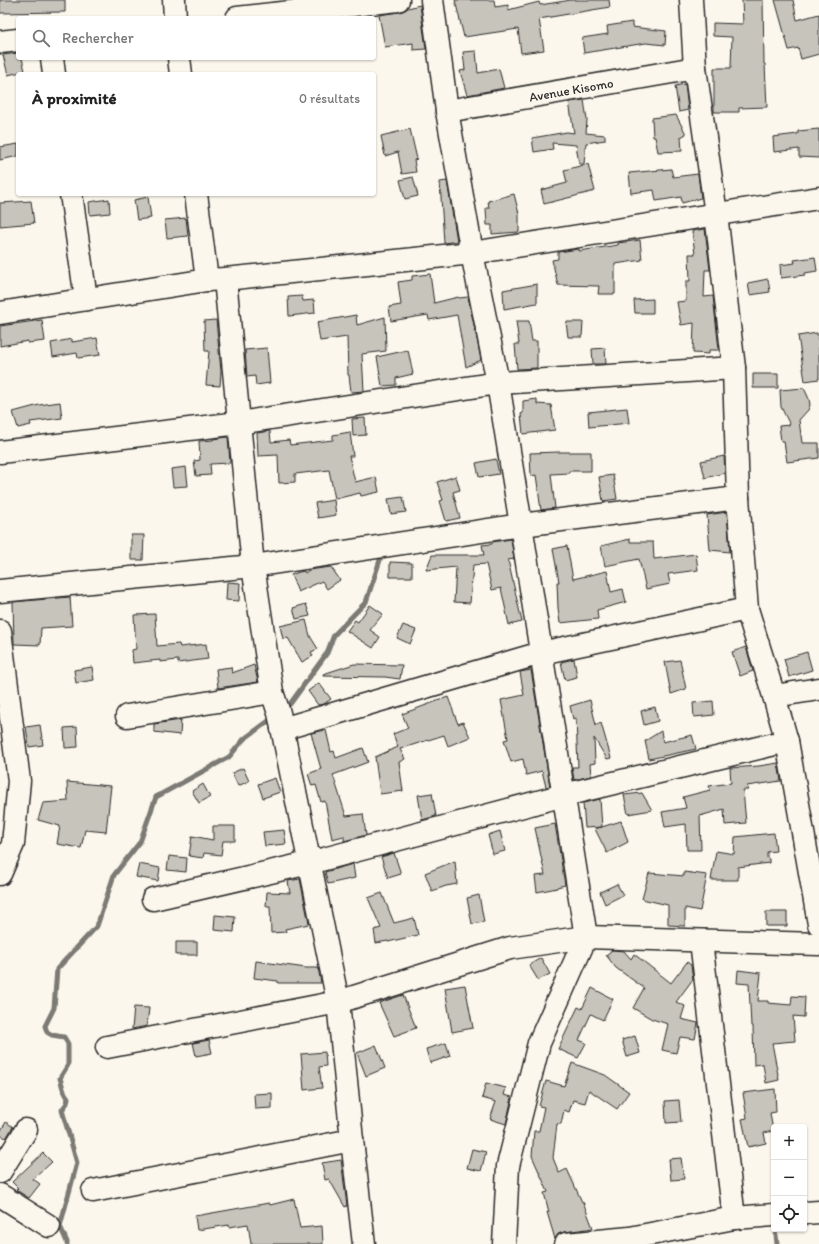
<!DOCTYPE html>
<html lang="fr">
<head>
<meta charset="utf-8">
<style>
  body { margin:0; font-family:Itim,sans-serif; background:#f2f2f2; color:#222 }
  .controls { position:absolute; right:12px; bottom:12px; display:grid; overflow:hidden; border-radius:4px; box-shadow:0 1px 3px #0004 }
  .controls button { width:36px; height:36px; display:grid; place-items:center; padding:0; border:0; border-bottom:1px solid #e0e0e0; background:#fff; color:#222; font:20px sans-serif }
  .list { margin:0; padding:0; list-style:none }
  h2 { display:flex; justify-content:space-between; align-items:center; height:52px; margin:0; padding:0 16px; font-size:17px }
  h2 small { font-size:13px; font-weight:400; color:#767676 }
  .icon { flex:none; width:22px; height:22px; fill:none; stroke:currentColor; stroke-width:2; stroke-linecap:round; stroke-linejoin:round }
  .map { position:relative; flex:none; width:819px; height:1244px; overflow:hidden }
  .search { position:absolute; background:#fff; box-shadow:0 1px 3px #0004; left:16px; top:16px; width:360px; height:44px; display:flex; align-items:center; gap:10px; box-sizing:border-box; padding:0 14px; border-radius:4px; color:#767676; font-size:15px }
  .panel { position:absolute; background:#fff; box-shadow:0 1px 3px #0004; left:16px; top:72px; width:360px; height:124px; border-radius:4px }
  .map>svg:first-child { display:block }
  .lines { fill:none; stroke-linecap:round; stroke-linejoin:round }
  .stream { stroke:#7b7a75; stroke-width:5 }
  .building { fill:#c7c4bc; stroke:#2b2b2b }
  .minor-casing { stroke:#2b2b2b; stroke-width:25 }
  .minor { stroke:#fbf7ec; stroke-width:22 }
  .labels { text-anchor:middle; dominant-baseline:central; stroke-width:3; stroke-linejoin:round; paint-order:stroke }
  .street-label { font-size:13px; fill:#2b2b2b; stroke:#fbf7ec }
</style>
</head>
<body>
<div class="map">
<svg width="819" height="1244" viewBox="0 0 819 1244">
  <rect width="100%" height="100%" fill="#fbf7ec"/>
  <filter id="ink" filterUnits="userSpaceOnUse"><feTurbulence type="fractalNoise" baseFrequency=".025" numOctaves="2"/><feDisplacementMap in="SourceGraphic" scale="8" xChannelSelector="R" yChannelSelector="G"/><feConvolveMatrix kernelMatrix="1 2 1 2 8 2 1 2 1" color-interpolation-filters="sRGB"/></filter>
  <g filter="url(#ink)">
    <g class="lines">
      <path class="stream" d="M283,709l7,-5 37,-51 7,-18 32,-33 14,-42
        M776,1235l1,9
        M67,1244v-2l-7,-16 17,-63 -15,-53 5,-7 1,-5 -4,-6 -4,-14 8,-13v-21l-4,-7 -12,-2 -5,-3 -2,-6 9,-18 3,-39 40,-43 17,-51 26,-33 16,-45 73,-40 15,-18 30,-22"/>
    </g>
    <path class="building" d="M0,0h65v12l-65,1z
      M455,0h39l1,7 13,-2v5l31,-8 1,3 31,-5h38l1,7 -71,12 5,31 -23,3 -3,-24 -54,8z
      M742,0h21l1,64h1l2,43 -28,1v4h-25v-44h17l1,-31 -19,-1v-13l30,1z
      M775,0h18l4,20 22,-6v40l-18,5 -3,-11 -9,2z
      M420,5l6,44 -13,1v-7l-28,4 -6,-32 20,-3 6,-2 3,-2z
      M632,22v5l34,4 -1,14 -19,-2 -62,10 -2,-15 26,-4 -1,-8z
      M476,51l2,22 21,-4 5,19 -37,7 -7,-24 5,-1 -2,-18z
      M18,53v5h4l3,13 -17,4 -5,-20z
      M685,84l3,26 -9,2 -4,-26z
      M584,100l3,20 -1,13 19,2v5l-19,3 -2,21h-5l-3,-19 -24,-2 1,6 -19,3 -2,-14 35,-6 7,1 -5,-31z
      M676,115l10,19 -5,3 1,14 -24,1 -3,-15h-2l-1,-19z
      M410,129l7,30 -3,1 2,12 -14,2 -4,-22 -13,4 -4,-20z
      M819,129v29l-20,-1v-8l-25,3 -1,-15 25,-3v-3z
      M18,144v12l-18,4v-13z
      M588,164l7,27 -51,13 -3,-14 26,-7 -3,-13z
      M671,169l2,8 25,-3 3,24 -19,5 -1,-6 -25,4 -2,-11 -23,3 -2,-20z
      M413,177l5,19 -13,3 -5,-19z
      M447,181l10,60 -13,2 -4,-61z
      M514,194l5,20v18l-27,2v-9h-5l-1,-17h3l-1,-7z
      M148,197l3,21 -14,2 -3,-20z
      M109,199l1,14 -20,2 -1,-13z
      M31,201l3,22 -34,3v-23z
      M186,218l2,18 -21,2 -2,-18z
      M705,229l5,41h-5l-1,27 9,-1 6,54h-10v4l-16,-1 1,-30 -13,2 -4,-23 9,-1v-20h4l-1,-27h6l-3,-23z
      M640,240l2,20 -27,4v30h-17l1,-8 -41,-1 -6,-25 6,-1v-7l21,-3v2l39,-6v-2z
      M815,257l2,14 -12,2v2l-24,3 -1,-13 15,-2 -1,-3z
      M430,274l4,29 24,-6 1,1 9,-1 7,33h-1l2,4 5,26 -15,7 -9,-52 -28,5 -1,-5 -37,6 -2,-14 12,-2 -3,-23 14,-2v-4z
      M768,279l2,13 -20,3 -2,-12z
      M537,284v19l-33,6 -1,-19z
      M302,296l1,5 11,-1 1,13 -26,3 -1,-19z
      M653,299v14h-18l-1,-13z
      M356,315l1,10 28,-8 1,34 -24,3 2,37 -13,1 -2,-17h-1l-1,-38 -27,4 -3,-19z
      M42,320l3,21 -17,2v-2l-28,5v-20z
      M216,320l5,51 -1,15 -14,-1 3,-34h-4l-1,-30z
      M516,321h13l3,20h5v27l-20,1 -2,-25h4z
      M566,322h17l-1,15h-14z
      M817,333l1,7h1v39l-14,2 -7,-45z
      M97,338l3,17 -22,3 -1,-5 -24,4 -2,-14 21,-4v3z
      M267,348l3,35 -14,2 -1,-9 -8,1 -2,-27z
      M605,348l1,16h-13l-1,-15z
      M408,350l5,24 -17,4v7l-14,1 -5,-29z
      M753,374h25v14h-25z
      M804,388l5,11 1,6 -2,5 -9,10 3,23h17v15l-32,4 -3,-21h-3l-2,-15 11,-1 -9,-18 -1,-17z
      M537,399v5l14,1 4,25 -32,4 -2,-20 2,-1v-12z
      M60,402l2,16 -32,4 1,3 -13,3 -5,-16 26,-7z
      M627,408l2,15 -40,4 -1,-15z
      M365,418l1,17 -13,1 -1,-17z
      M270,431l1,11 18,-2 1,5 43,-5v-5l17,-3 3,24h-4l6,26 21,-5 3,15 -18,4 -1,-3 -25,6 -6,-29 -34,4v8l-16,1 -1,-28 -20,1 -1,-23z
      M228,437l2,26 -20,1 1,11 -15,1 -2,-15 6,-1 -1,-19 14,-1v-1z
      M559,452h32v19h-22v2l-18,1 4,34 -14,2 -5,-35 -5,1 -1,-23z
      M724,456l1,17 -20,5 -4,-17z
      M496,459l3,15 -20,3 -3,-14z
      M186,467l2,19 -15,1 -2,-18z
      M613,475l4,24 -14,2 -4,-24z
      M456,476l4,14 -7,2 7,26 -14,3 -6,-20 3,-1 -6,-18z
      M403,497l3,15 -15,2 -3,-15z
      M334,500l2,15 -18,3 -3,-15z
      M727,512l3,40 -20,-2 -3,-35z
      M131,535h13l-1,25h-12z
      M511,539l3,20 -6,1 14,62 -13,3 -8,-37 -9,2 -6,-26 -13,1 -3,38 -16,-1 2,-35 -30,3 6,-15h52l-2,-10 10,-1v-2z
      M630,539v3h23l1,17 42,-5 2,16 -30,4 2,10 -24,5 -7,-30 -34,7 -4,-20z
      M567,546l6,33 34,-8 4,21 12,-3 3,13 -29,8 1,9 -38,4 -2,-15 -1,-26h2l-6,-33z
      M390,562l22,1v14h-22z
      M331,567l9,13 -13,9 -5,-8 -24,11 -7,-17 8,-3 5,-1 1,2 4,-3z
      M227,582l13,1 -1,18 -13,-1z
      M70,597l2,29 -31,2 -1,17 -26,-1 -1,-42z
      M306,604l4,12 -14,3 -3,-11z
      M370,605l13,9 -13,16 10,7 -7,11 -26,-17 8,-11 3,2z
      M155,614l2,32 22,-2 1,3 26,-3 2,15 -30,4v-3l-18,2v-2l-27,3 -1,-13 4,-1 -2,-34z
      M306,620l4,16 8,13 -7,3 2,4 -11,6 -14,-24 -5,1 -3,-13z
      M403,625l13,5 -6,14 -13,-6z
      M746,647l7,24 -13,5 -8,-24z
      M807,652l5,18 -23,7 -5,-18z
      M574,659l3,18 -12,3 -4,-18z
      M680,660l6,29 -15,5 -6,-32z
      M354,664l48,1 -2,14 -15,-2 -62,-1v-2z
      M254,665l4,17 -40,6 -2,-19 15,-2 1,6z
      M92,667l2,13 -18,3 -2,-13z
      M531,670l19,116 -4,1 -4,-16 -16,4 -3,-16 -12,3 -7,-22 4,-1 -7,-39 23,-5 -4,-23z
      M319,683l12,16 -7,5 -6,1 -10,-14z
      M448,697l10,27 5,-2 7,15 -22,9 -4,-11 -44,14 5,10 -6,3 4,29 -23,3 -5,-37 23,-10 -5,-13 15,-6 -6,-14z
      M590,700l6,25 5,-2 10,35 -4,1 -13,-21 1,25 -5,1 1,12 -17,4 -2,-13h6l-2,-49 -3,1 -3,-13z
      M713,701l1,14 -20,2 -1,-14z
      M655,707l3,14 -14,4 -3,-14z
      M181,720l-1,15 -26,-3v-8z
      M40,725l3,20 -14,2 -3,-20z
      M77,727l1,20 -13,1 -1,-20z
      M326,730l5,22 3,-1 2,7 27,-10 5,14 -35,13 13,41 17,-2 3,21 -22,6v-5l-12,3 -7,-38 -4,1 -5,-17 -4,1 -4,-12 13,-5 -10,-36z
      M661,731l2,11 29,-7 4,14 -47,10 -4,-18z
      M778,763l3,18 -34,5 1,4h-5l3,33 -21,2 -1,-16 -24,7 1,34h-14l-1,-26 -21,3 -3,-15 24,-4 -3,-11 27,-7 -1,-4 22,-3 -1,-15 29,-2z
      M243,768l6,13 -11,5 -6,-13z
      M275,778l5,14 -17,6 -5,-14z
      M67,782l44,4 -5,46 -21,-2 -4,18 -24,-4 3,-18 -22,-6 5,-17 25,-2z
      M203,784l7,13 -11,6 -7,-12z
      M432,793l4,23 -14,4 -4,-25z
      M642,793l10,17 -24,4 -4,-19z
      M600,799l2,28 -17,1 -2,-25z
      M621,821l7,21 -21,11 -12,-24z
      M555,824l10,61 -8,2v1l-20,4 -2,-16 10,-1 -10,-47z
      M213,826h22v15h-12l-2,14 -17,-2 -1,5 -14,-2 3,-20 21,4z
      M284,830l2,14 -21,2 -2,-14z
      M500,831l5,20 -12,3 -5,-19z
      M774,833l2,18 -9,1v6l2,1v4l-31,4v13h-27l5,-29 18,3 1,-17z
      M394,853l7,21 -13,4 -7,-21z
      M169,856l18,2 -1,14 -19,-2z
      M455,861l2,23 -11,2 -14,5 -7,-18z
      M139,864l21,4 -2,13 -22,-4z
      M353,864l2,14 -27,6 -3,-12z
      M684,872l23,3 -7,36 -15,-3v18l-17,-1v-20l-26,-6 7,-26 35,3z
      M300,879l9,45 -24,5 1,3 -15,1 -1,-27h-4l1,-14 23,1 -2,-12z
      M617,884l6,11 -18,9 -5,-12z
      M382,893l12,30 20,-5 4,17 -30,7v-1l-12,2 -2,-13 7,-2 -13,-30z
      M479,895l5,27 -12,2 -5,-26z
      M766,912h21v14h-21z
      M215,915l20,2 -1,15 -20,-2z
      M176,942h21v13h-21z
      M612,950l12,1 7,8 3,-5 37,29 16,-21 4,3 2,14 -17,23 9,4 -4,13 17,4 -3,16 -15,-2 -4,16 -14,-3 6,-26 -16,-5 -19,-11 11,-20 -28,-20 -10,-13z
      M541,958l9,16 -12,6 -9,-15z
      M256,961l50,7h12l3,15h-43v-2l-24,-3z
      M738,970l23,3 -3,28h10v2l23,2 1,-9 13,1 -1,20 -11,-1 2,25 -23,2 7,37 -13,3 -3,-19 -9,1 -1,-39h-2l-2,-42 -12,-1z
      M465,985l8,43 -21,4 -7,-44z
      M592,988l21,11 -10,21 -12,-6 -12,26 7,3 -8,15 -20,-9 20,-42 4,2z
      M403,995l13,33 -22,8 -15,-33z
      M134,1007l15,1 -2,18 -15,3z
      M635,1036l5,17 -13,4 -5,-17z
      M209,1040l3,13 -16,3 -3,-13z
      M446,1043l4,13 -20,7 -4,-14z
      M376,1045l9,23 -19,8 -9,-23z
      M325,1052l1,14 -7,1 3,21 -18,2 -3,-36z
      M572,1063l33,12 24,17 -12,17 -28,-19 -4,13 -12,-3 -4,12 -5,-2 -3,14h-4l-4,34 6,15 8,-4 15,33h1l10,26 -6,1 -23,3 -6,2 -3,5 -8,-27h2l-5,-19 4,-1 -16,-36 2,-25h5l5,-24 -5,-1 7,-25 18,5z
      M486,1083l20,5 -2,7 8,2 -6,27 -16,-5 6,-17 -14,-4z
      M775,1089l1,23 -6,1 3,18 -9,2 2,10 -18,4 -6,-28 5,-1 -4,-25z
      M272,1093v15l-17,1 -1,-15z
      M679,1100l2,22 -15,1 -1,-22z
      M6,1122l7,5 -7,11 -6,-3v-3z
      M472,1149l14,3 -5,19 -14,-3z
      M43,1153l9,9 -19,17 7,5 -11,14 -13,-8 2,-2 -6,-6z
      M681,1158l3,21 -13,1 -2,-21z
      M341,1160l6,46 -2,1 -16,-28 -4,1 -3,-17z
      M294,1199l6,29 22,-2 1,18h-72l-3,-20 -19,3v-2l-32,5 -2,-14 74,-13 1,2z"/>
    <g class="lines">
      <g class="minor-casing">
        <g id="minor">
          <path d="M174,0l1,18"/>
          <path d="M432,0l15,111 25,142 26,130 23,142 65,412 -47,106 -31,123 -4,78"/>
          <path d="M691,0l4,68 21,146 18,154 4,130 9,111 27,87 13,45 32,183"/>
          <path d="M237,18l161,-18"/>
          <path d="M0,42l18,-2"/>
          <path d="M52,58l2,16"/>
          <path d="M179,58l2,16"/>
          <path id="s1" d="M447,111l248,-43"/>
          <path d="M71,194l15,105"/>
          <path d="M196,194l11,86"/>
          <path d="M225,279l28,287 19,126 7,21 59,289 14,138 12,104"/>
          <path d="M0,313l207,-33 18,-1 247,-26 347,-55"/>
          <path d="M0,452l239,-29 259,-40 236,-15"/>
          <path d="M0,591l253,-25 268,-41 217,-27"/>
          <path d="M0,631l19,150 -6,63 -13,30"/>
          <path d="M774,696l45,-7"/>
          <path d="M127,716l145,-24"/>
          <path d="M282,729l259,-76 206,-44"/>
          <path d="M153,899l156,-36 255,-68 223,-54"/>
          <path d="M701,941l33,277"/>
          <path d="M107,1047l231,-45 172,-54 76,-11 233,7"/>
          <path d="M0,1172l26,-42"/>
          <path d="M93,1191l259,-51"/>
          <path d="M0,1195l49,31"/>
          <path d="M804,1213l15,-1"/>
          <path d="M566,1244l64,-6 104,-20 40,-3"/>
        </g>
      </g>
      <use href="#minor" class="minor"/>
    </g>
  </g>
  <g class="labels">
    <g class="street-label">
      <text stroke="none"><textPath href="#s1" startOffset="126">Avenue Kisomo</textPath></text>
    </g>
  </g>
</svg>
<div class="controls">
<button>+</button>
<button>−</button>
<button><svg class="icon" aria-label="locate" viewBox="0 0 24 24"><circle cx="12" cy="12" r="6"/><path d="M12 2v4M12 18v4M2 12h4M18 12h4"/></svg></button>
</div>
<div class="search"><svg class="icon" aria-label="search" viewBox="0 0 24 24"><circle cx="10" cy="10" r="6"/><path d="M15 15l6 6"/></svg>Rechercher</div>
<section class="panel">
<h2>À proximité<small>0 résultats</small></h2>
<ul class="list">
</ul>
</section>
</div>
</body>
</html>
